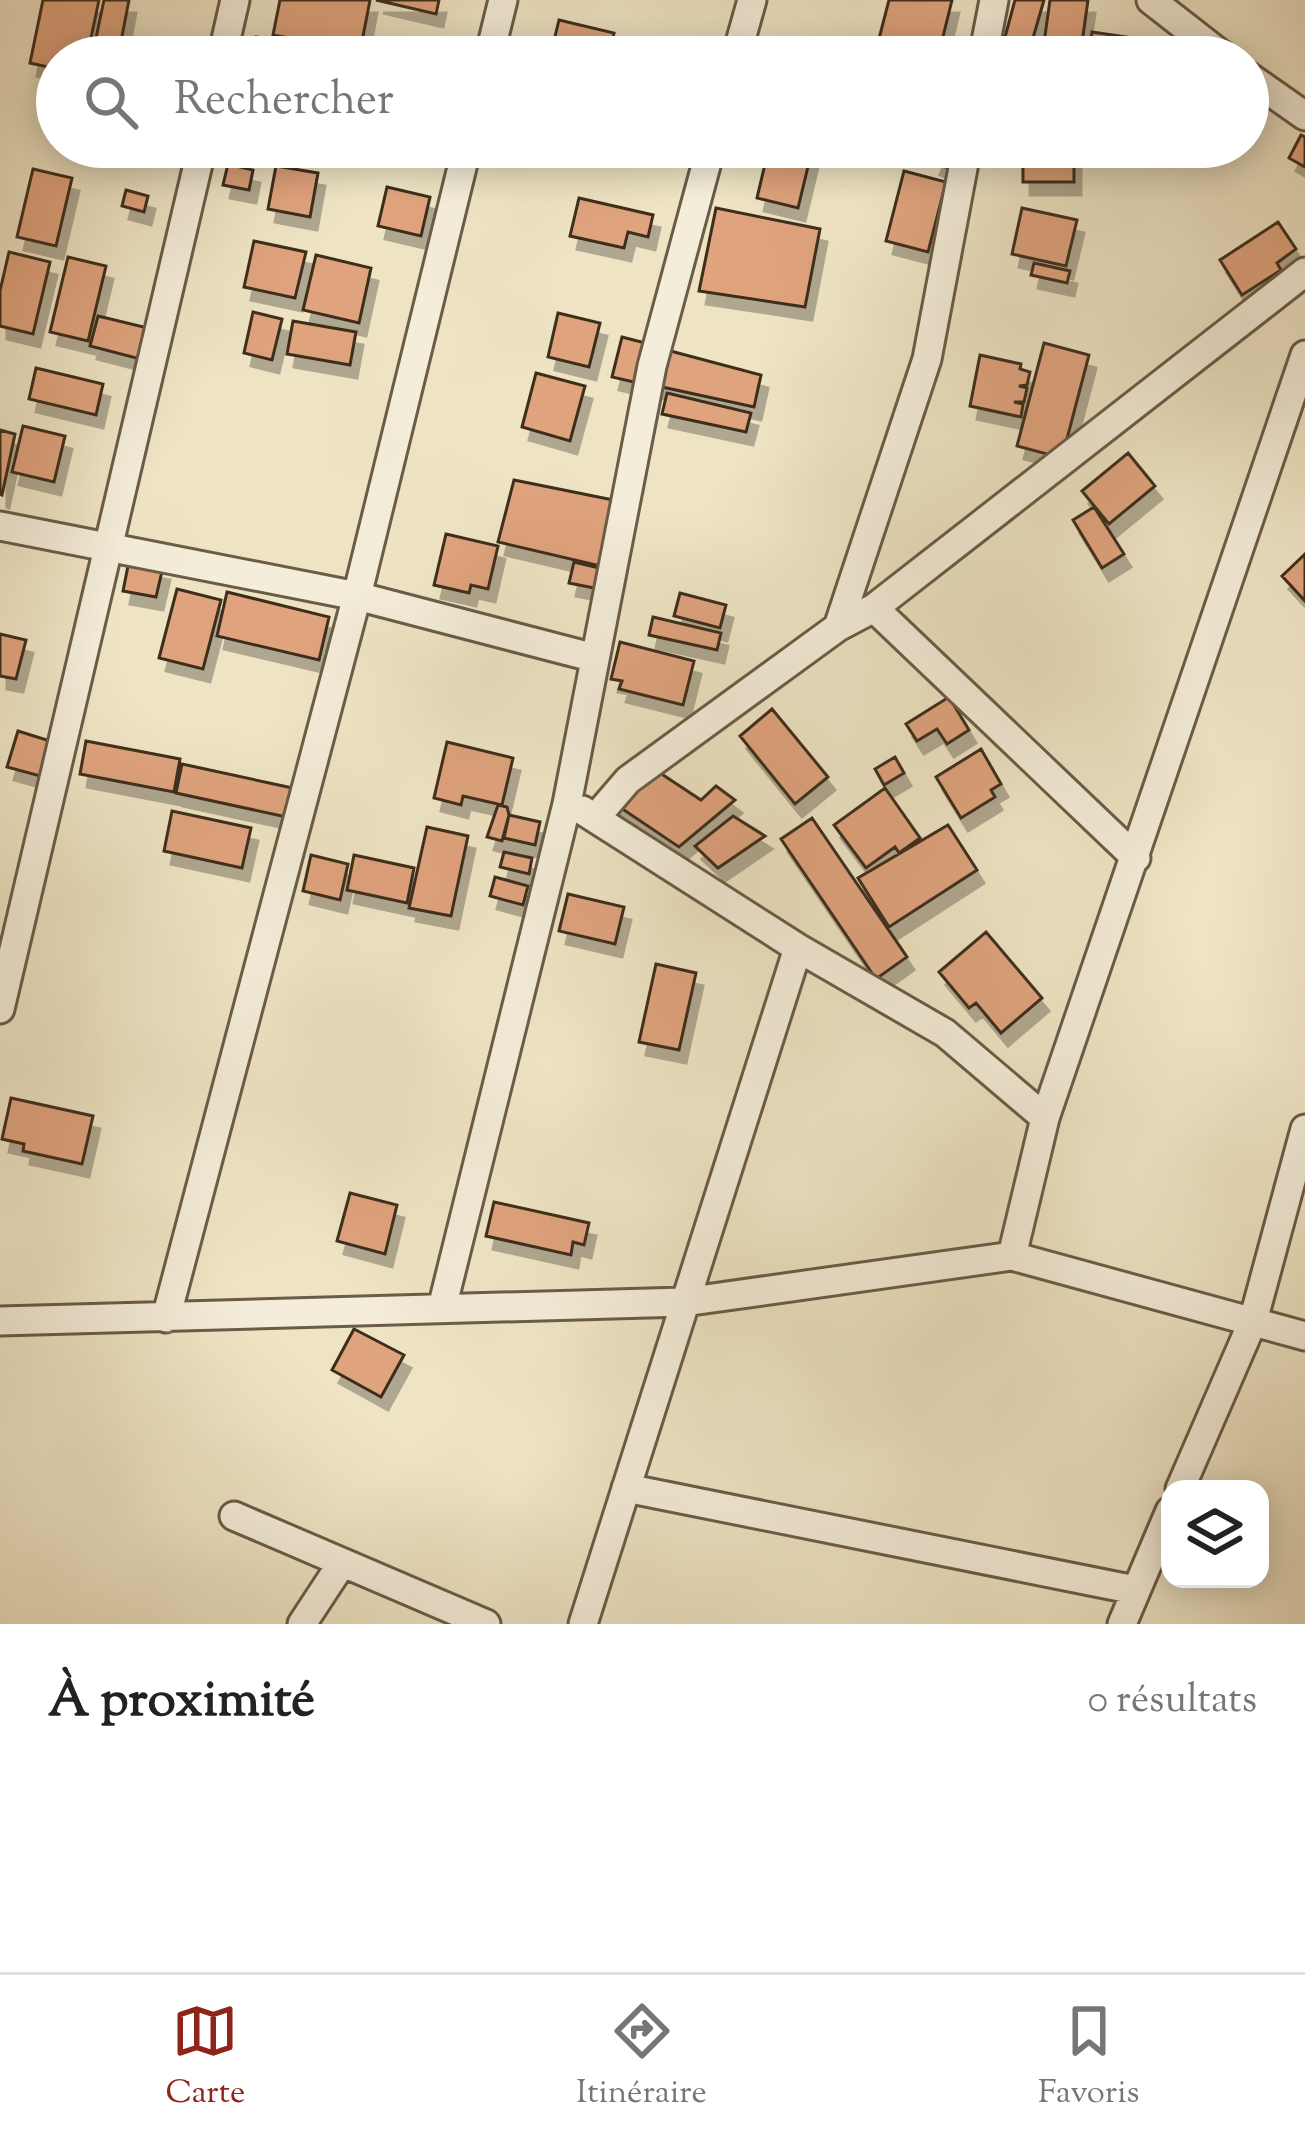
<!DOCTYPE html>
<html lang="fr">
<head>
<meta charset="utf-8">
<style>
  body { margin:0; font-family:"Sorts Mill Goudy",serif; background:#f2f2f2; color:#222 }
  .controls { position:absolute; right:36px; bottom:36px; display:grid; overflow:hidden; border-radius:24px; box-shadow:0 6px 30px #0003 }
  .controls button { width:108px; height:108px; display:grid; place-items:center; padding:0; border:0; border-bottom:3px solid #e0e0e0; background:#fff; color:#222; font:60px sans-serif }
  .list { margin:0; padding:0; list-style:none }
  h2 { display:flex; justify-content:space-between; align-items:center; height:156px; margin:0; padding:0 48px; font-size:51px }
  h2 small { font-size:39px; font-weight:400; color:#767676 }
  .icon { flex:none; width:66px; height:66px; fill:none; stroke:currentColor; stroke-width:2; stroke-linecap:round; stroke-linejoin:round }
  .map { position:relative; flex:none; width:1305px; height:1624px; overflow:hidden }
  .search { position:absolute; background:#fff; box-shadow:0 6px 30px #0003; left:36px; right:36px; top:36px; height:132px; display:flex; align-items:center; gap:30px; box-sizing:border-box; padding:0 42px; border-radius:66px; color:#767676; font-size:45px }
  .sheet { height:348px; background:#fff }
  nav { display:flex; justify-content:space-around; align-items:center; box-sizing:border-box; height:168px; border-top:3px solid #e0e0e0; background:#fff; font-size:33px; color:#767676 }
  nav a { display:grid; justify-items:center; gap:6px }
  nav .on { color:#8f2418 }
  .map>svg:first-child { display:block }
  .building { fill:#dfa37d; stroke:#3e2e1d; stroke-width:3; filter:url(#shadow) }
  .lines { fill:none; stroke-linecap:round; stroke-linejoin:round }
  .minor-casing { stroke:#6a5c47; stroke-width:33 }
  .minor { stroke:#f4edd9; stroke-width:27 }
</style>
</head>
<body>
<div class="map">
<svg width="1305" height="1624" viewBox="0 0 1305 1624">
  <defs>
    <filter id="shadow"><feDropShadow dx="7" dy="13" stdDeviation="0" flood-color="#0004"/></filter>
  </defs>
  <rect width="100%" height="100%" fill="#eee4c4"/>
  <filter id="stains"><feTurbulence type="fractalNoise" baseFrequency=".00167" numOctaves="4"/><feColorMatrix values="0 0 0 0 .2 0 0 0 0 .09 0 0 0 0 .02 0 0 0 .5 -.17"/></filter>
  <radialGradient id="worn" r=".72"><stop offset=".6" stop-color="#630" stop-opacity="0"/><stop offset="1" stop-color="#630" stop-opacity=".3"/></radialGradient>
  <path class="building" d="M43,0h56l-12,57h-30v12l-27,-6z
    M104,0h25l-11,57h-26z
    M280,0h90l-10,52 -87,-17z
    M376,0h63l-3,14z
    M889,0h63l-14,57 -63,-3z
    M1015,0h29l-13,45 -26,-8z
    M1050,0h38l-8,57h-38z
    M559,20l55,13 -6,24h-58z
    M1092,32l48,7 -2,18h-50z
    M256,37l32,4 70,13 -107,3z
    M1301,135l4,2v30l-16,-9z
    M769,147l43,3 -14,58 -41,-10z
    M939,147h17l-8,21 -15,-6z
    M1023,147h51v35h-51z
    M228,164l25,6 -4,20 -26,-5z
    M276,166l42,7 -8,44 -42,-8z
    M33,169l39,9 -16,68 -39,-9z
    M904,171l42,11 -18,70 -42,-11z
    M387,187l43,10 -9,39 -43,-10z
    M126,190l22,6 -4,16 -22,-6z
    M579,198l74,17 -5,22 -20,-5 -4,16 -54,-12z
    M716,208l104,21 -15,78 -106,-16z
    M1022,208l55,12 -11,46 -54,-12z
    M1278,222l18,27 -19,14 4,7 -39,25 -22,-35z
    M254,241l52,11 -11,46 -51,-11z
    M9,252l41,10 -17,72 -33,-8v-35z
    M316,255l55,13 -12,55 -56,-13z
    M68,257l38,9 -18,75 -38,-9z
    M1034,263l36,8 -3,12 -36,-8z
    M253,312l29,7 -10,41 -28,-7z
    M558,313l42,10 -11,44 -41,-10z
    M98,316l50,12 -8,31 -50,-13z
    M293,321l63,11 -6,33 -63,-11z
    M622,337l31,8 -11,39 -30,-7z
    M1044,343l45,12 -27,103 -45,-12z
    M663,349l98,26 -7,32 -101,-22z
    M980,355l41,9 -1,5 10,3 -3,13 -8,1 8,2 -3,14h-10l9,2 -2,13 -51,-11z
    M36,368l67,16 -7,31 -67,-16z
    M536,373l49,13 -15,55 -48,-14z
    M667,393l84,20 -5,19 -84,-18z
    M23,426l42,10 -11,46 -42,-10z
    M0,430l15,4 -13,61 -2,-1z
    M1128,453l27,33 -46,38 -27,-33z
    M514,480l109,22 -14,66 -111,-26z
    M1094,507l30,47 -22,14 -29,-48z
    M446,534l52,12 -10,43 -17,-4 -2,8 -35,-8z
    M1305,554v47l-23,-25z
    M129,561l34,6 -7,30 -33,-6z
    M574,562l25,6 -5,20 -25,-5z
    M177,589l44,11 -18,69 -44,-11z
    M227,592l102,25 -10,43 -102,-24z
    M680,593l46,12 -6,23 -46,-12z
    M653,617l68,16 -4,17 -68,-15z
    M0,634l26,6 -10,39 -16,-3z
    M620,642l74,19 -11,44 -64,-16 3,-8 -11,-2z
    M949,697l20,33 -22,14 -10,-15 -20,12 -11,-17z
    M772,709l56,68 -33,27 -55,-68z
    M18,731l32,10 -10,35 -33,-9z
    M86,741l94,18 -6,33 -94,-18z
    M447,742l66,16 -11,47 -39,-9 -2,9 -27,-7z
    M981,749l20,35 -10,6 4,7 -34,21 -25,-41z
    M895,757l9,16 -20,12 -9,-16z
    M182,764l115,25 -6,29 -115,-25z
    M654,769l47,31 15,-14 19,14 -56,47 -67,-45z
    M885,788l35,50 -21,15 -4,-6 -29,21 -32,-43z
    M498,805l9,2 2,8 -7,26 -15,-4z
    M172,811l79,17 -9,40 -78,-17z
    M509,815l31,7 -5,23 -31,-7z
    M733,816l32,20 -47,32 -23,-22z
    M812,818l95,139 -31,22 -95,-140z
    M948,825l29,45 -88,57 -31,-49z
    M427,827l41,9 -17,80 -42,-8z
    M504,852l28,6 -3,16 -29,-7z
    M311,855l37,9 -8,36 -37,-9z
    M354,855l60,13 -7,35 -60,-13z
    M495,877l33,9 -5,19 -33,-9z
    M568,894l56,13 -9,37 -56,-13z
    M986,932l56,66 -41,35 -25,-30 -7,5 -30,-36z
    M656,964l40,9 -17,77 -40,-8z
    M11,1098l82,18 -11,48 -59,-13 1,-7 -22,-5z
    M350,1193l47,12 -12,49 -48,-13z
    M494,1202l95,21 -5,22 -11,-3 -2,13 -85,-19z
    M354,1329l50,26 -23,42 -49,-27z"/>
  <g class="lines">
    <g class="minor-casing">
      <path id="minor" d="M1151,0l73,57
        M222,57l13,-57
        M489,57l14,-57
        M736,57l16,-57
        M983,57l11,-57
        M1248,76l57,40
        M0,526l357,70 238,62
        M874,608l262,250
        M838,627l89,-268 40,-212
        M582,810l216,138 147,85 100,85
        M597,816l31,-36 210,-153 36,-19 431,-336
        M0,1009l202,-862
        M1012,1256l33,-138 260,-763
        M442,1308l125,-504 85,-438 59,-219
        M166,1318l191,-722 110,-449
        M0,1321l684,-19 328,-46 293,80
        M626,1488l509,102
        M1180,1489l73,-168 52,-192
        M234,1516l252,108
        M302,1624l40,-61
        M583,1624l215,-676
        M1122,1624l48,-113"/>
    </g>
    <use href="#minor" class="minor"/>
  </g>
  <rect width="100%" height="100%" filter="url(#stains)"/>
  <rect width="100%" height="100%" fill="url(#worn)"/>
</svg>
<div class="controls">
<button><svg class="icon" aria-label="layers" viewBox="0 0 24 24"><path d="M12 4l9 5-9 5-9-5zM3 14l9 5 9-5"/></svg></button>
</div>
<div class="search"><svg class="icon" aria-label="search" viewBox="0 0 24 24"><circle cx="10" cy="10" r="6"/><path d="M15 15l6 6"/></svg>Rechercher</div>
</div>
<section class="sheet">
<h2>À proximité<small>0 résultats</small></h2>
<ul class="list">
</ul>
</section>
<nav>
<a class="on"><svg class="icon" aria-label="map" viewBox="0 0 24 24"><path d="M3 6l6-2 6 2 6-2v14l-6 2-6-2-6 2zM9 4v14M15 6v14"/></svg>Carte</a>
<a><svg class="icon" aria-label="directions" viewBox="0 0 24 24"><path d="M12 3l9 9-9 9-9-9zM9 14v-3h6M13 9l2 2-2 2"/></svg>Itinéraire</a>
<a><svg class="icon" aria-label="saved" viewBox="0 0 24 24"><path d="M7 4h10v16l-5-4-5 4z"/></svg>Favoris</a>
</nav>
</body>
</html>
